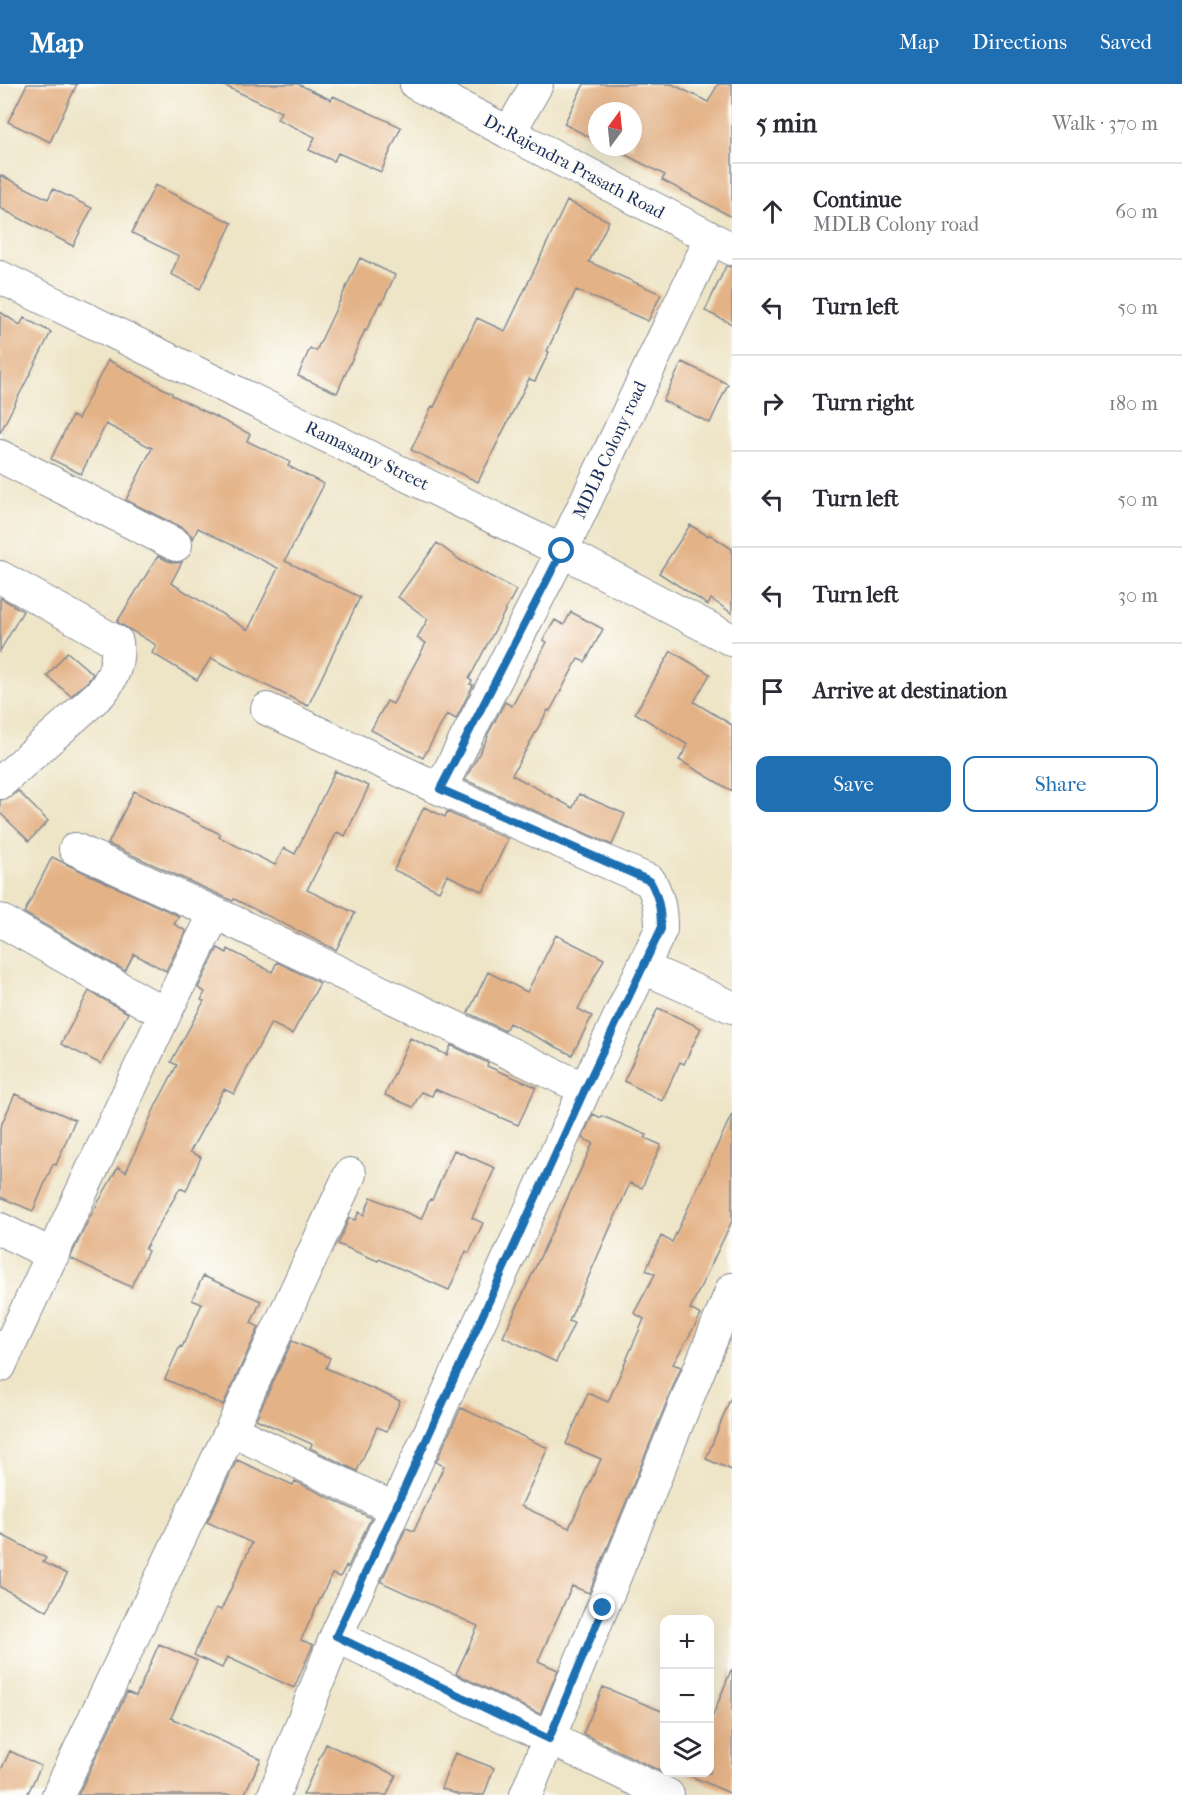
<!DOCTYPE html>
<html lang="en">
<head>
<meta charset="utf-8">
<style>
  body { margin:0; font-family:"IM FELL French Canon",serif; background:#f2f2f3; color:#2b2b33 }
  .controls { position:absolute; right:18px; bottom:18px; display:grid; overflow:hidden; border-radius:12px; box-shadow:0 6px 24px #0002 }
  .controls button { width:54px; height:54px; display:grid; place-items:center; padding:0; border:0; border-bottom:2px solid #e1e1e2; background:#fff; color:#2b2b33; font:30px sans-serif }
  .compass { position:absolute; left:588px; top:18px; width:54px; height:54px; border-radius:50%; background:#fff; box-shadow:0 6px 24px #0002; rotate:15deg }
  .stop { position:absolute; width:18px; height:18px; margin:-14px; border:4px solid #1f6fb2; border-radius:50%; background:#fff }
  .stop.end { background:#1f6fb2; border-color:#fff; box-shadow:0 2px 6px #0008 }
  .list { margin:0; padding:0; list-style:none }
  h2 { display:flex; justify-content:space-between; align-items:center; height:78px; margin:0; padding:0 24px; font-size:26px }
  h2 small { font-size:20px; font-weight:400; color:#7c7c81 }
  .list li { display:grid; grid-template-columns:39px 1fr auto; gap:18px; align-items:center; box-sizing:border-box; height:96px; padding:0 24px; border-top:2px solid #e1e1e2 }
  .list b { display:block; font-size:22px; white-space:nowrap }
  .list p { margin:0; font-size:20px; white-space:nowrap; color:#7c7c81 }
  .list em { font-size:20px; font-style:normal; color:#7c7c81 }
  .actions { display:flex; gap:12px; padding:18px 24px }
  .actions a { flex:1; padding:14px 0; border:2px solid #1f6fb2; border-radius:12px; text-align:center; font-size:21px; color:#1f6fb2 }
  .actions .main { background:#1f6fb2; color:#fff }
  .icon { flex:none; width:33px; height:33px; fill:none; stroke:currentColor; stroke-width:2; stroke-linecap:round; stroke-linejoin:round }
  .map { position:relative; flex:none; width:732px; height:1711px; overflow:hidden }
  header { display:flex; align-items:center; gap:36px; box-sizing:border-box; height:84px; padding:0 30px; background:#1f6fb2; color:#fff }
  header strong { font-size:28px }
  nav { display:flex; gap:33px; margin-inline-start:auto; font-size:21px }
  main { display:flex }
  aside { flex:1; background:#fff }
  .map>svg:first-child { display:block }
  .building { fill:#e4b287 }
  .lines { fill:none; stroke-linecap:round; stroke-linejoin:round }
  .minor-casing { stroke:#848a92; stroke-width:34 }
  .minor { stroke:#fff; stroke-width:32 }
  .route { stroke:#1f6fb2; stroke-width:8 }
  .labels { text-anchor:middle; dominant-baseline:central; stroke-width:4.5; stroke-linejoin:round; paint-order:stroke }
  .street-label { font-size:18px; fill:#1b2f5e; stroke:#fdfcf7 }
</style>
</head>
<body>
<header>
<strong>Map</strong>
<nav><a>Map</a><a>Directions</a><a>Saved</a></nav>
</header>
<main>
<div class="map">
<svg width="732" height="1711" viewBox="0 0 732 1711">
  <rect width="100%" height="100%" fill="#fdfcf7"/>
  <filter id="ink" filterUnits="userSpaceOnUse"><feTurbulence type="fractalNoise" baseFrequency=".0167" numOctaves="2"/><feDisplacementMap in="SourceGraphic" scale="12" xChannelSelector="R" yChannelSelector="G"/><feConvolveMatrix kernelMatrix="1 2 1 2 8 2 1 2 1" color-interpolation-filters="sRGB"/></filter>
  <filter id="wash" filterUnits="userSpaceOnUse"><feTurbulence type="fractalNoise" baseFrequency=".008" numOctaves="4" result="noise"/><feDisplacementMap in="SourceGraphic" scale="24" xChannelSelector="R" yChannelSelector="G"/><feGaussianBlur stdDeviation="1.35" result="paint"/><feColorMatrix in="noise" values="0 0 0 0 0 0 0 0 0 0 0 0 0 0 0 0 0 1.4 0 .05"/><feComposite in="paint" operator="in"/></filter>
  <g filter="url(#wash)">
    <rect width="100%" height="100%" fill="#eee4c6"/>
    <g id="blocks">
      <path class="building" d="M27,0h50l-27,58 -42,-20z
        M221,0h77l33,16 2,-4 68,31 -20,45 -43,-19 -4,8 -25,-11 6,-13 -38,-18 4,-7z
        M584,0h88l36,18 10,-18h14v133l-70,-37 3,-5 -55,-28h23v-36h-36v30l-33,-17z
        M0,91l48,24 5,-10 39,19 -19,38 -73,-38z
        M155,101l77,38 -32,66 -29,-15 8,-18 -47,-23z
        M567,117l42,20 -20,41 72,32 -13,27 -72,-31 -29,61 2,1 -14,29 -6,-2 -51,103 -67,-32 21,-44 2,1 43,-89 28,13z
        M360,174l35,17 -13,28 -2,-1 -14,29 -1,-1 -28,63 -39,-17 12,-28 6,3z
        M726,182l6,1v57l-27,-13z
        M0,228l20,13 4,-7 27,14 -51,101z
        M108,276l64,33v2l78,39 -3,7 43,21 -2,4 36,18 -39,77 75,36 -52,109 -97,-48 -14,22 -45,-27 4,-8 -39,-23 41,-66 10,5 8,2 6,-1 -11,21 77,47 30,-62 -80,-40 -5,11 -2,-4 -7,-6 -58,-29 26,-52 -46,-24 -25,50 -30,-15 21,-43 6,3z
        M682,278l46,22 -18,39 -47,-22z
        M690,441l18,11 1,-2 23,15v64l-21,-14 -3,6 -49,-32z
        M437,459l23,17 56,30 -47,89 3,2 -2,3 3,1 -17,34 -9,-5 -24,44 -52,-28 16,-29 6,3 33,-61 -9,-5 11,-19 -30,-22z
        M1,514l22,13 -23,40v-52z
        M571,528l32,17 -18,33 -7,-3 -28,52 -2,-1 -36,65 61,33 6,-14 46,20 -13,31 -147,-65 23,-43 -1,-1 18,-34 7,4 35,-64 -4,-2 12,-20 9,5z
        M671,567l39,23 -16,28 38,23v66l-53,-31 9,-15 -53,-32z
        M67,568l26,22 -5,7 -17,15 -24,-20z
        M335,687l34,15 -24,50 -8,-4 -30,58 48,23 -19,37 -102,-51 -1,2 -125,-57 26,-53 86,43 -1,3 56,28 9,-17 11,6z
        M18,707l30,30 -19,20 -29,-28v-13l11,-3z
        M424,723l21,10 2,-5 61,27 -25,53 -36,-17 -8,16 -45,-21z
        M52,773l16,8 111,51 -5,8 12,7 -20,40 -32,-17 -9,17 -101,-58z
        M556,851l48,24 -26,50 14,7 -20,39 -63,-32 -4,8 -37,-18 20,-41 39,20z
        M218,864l9,5 1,-4 44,23 5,-10 43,21 -28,51 -21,-11 -37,71 -10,-5 -34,63 11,5 -15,34 -6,-3 -35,61 3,2 -17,36 -61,-29 19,-39 29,-52 8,5 30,-67 21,-40 -6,-3 33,-61 -3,-1 4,-8 -7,-4z
        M89,907l39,22 -27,51 -40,-20z
        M658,924l43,20 -17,36 -4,-2 -18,39 -38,-20z
        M410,954l37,17 4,-10 37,18 -1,3 49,21 -18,38 -83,-36 -3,7 -11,-4 -8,15 -28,-12z
        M15,1010l60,26 -19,45 -3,-1 -20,47 -33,-14v-69z
        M593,1030l8,4 1,-2 45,19 -2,3 16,7 -19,43 -12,-5 -61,138 5,2 -18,39 -53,-25 90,-194 -11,-5z
        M732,1030v107l-42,88 11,6 -28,49 8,3 -92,226 -17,-7 -34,75 20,9 -18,44 -84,-40 22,-48 -97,-44 25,-54 8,3 30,-65 -8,-4 25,-54 87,40 -27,58 48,22 32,-69 -35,-15 22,-51 20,9 36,-83 -10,-6 21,-39 -9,-4 15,-34 11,6z
        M454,1066l41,18 -23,50 11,5 -14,30 -3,-2 -17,39 -70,-31 -1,2 -40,-17 11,-26 6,2 4,-8 5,3 7,-18 50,22 9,-20 2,1z
        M203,1192l58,25 -10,22 8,4 -36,78 -58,-26 15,-33 2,1 20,-43 -10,-4z
        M292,1257l38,17 -4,10 74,33 -13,30 -10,-4 -20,44 -47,-23 2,-4 -56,-25z
        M731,1313h1v73l-26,-11z
        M237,1376l56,25 2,-4 76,37 -23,49 -2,-1 -6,11 -8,-3 -31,66 12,5 -19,43 -67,-31 -5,11 -28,-13 22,-47 5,2 31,-67 -45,-21z
        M0,1450l46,24 -3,4 24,12 -20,37 -47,-24z
        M159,1560l38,17 -26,57 90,41 -17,36h-166l49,-103 9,4z
        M731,1586h1v124l-44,-19 1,-2h21v-50z
        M603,1603l61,25v61l-81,-39z
        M326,1660l70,31 -9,20h-84z
        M10,1667l31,15 -14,29h-27v-23z
        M455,1669l39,15 -10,27h-25l-18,-7z"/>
    </g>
  </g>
  <g filter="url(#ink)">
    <use href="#blocks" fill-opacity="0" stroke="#848a92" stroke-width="1.5"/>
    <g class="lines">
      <g class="minor-casing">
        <path id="minor" d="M416,0l316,165
          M509,49l28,-49
          M0,193l562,274 170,89
          M0,372l176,89
          M0,493l117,65c2,20 -3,35 -16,51l-101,90
          M267,625l173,80 210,92c9,16 11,30 11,48l-76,160 -190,420 -59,127 -62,159
          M440,705l122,-238 149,-313
          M75,765l140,64 370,176
          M0,836l165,94
          M644,884l88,39
          M0,1145l53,26
          M0,1282l165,-352 50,-101
          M231,1346l119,-256
          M336,1552l332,159
          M58,1711l173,-365 164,79
          M526,1711l206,-506"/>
      </g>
      <use href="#minor" class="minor"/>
    </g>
  </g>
  <g class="lines" filter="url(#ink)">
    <path class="route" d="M562,467l-122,238 210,92c9,16 11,30 11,48l-76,160 -190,420 -59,127 213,103 54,-131"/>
  </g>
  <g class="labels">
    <g class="street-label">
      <text transform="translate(574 83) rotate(28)">Dr.Rajendra Prasath Road</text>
      <text transform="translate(610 366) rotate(-65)">MDLB Colony road</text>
      <text transform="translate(367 372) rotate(26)">Ramasamy Street</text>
    </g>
  </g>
</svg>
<div class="controls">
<button>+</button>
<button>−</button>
<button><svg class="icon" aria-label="layers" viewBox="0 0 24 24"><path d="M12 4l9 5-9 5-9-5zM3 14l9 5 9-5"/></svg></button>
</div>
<svg class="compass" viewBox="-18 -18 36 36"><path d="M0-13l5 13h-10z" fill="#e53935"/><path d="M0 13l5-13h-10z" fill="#7c7c81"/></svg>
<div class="stop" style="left:562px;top:467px"></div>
<div class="stop end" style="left:603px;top:1524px"></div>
</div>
<aside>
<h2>5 min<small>Walk · 370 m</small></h2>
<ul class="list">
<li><svg class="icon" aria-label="ahead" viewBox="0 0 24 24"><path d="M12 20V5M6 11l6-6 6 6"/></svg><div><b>Continue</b><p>MDLB Colony road</p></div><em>60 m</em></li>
<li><svg class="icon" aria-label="left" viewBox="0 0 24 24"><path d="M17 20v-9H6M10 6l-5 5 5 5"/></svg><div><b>Turn left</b></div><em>50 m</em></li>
<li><svg class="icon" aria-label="right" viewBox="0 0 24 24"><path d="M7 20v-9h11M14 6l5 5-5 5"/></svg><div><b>Turn right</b></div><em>180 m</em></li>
<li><svg class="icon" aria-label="left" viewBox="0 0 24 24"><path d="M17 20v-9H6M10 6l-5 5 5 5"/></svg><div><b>Turn left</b></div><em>50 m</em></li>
<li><svg class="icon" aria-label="left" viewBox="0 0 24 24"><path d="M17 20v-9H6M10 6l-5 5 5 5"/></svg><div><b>Turn left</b></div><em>30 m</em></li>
<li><svg class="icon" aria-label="arrive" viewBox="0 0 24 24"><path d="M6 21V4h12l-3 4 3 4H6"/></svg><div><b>Arrive at destination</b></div></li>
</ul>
<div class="actions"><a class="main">Save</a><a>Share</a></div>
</aside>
</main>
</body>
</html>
